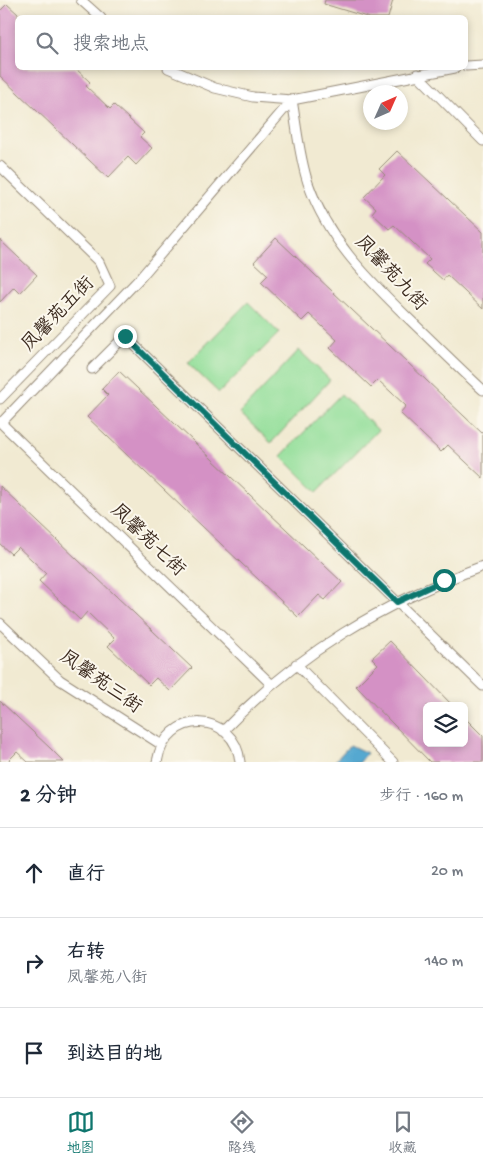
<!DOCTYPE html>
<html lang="zh">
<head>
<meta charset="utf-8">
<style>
  body { margin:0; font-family:"Gochi Hand","LXGW WenKai TC",sans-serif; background:#f2f2f3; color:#1f2937 }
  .controls { position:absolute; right:15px; bottom:15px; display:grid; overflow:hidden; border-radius:8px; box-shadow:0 2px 8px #0003 }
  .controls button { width:45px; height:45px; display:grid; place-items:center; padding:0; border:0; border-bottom:1px solid #e0e1e3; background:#fff; color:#1f2937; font:25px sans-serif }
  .compass { position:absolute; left:363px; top:85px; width:45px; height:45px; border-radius:50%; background:#fff; box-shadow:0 2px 8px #0003; rotate:45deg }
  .stop { position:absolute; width:15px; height:15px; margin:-11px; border:4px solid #0f766e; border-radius:50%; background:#fff }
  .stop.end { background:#0f766e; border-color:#fff; box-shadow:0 1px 5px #0008 }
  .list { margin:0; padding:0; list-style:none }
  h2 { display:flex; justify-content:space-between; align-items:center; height:65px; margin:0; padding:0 20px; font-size:21px }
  h2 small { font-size:16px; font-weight:400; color:#747a83 }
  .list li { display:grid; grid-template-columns:32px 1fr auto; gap:15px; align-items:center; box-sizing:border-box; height:90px; padding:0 20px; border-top:1px solid #e0e1e3 }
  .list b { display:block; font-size:19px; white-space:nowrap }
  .list p { margin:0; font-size:16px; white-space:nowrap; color:#747a83 }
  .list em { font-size:16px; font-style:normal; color:#747a83 }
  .icon { flex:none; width:28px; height:28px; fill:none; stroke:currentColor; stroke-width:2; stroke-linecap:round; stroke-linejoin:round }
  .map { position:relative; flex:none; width:483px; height:762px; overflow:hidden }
  .search { position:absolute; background:#fff; box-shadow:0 2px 8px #0003; left:15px; right:15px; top:15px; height:55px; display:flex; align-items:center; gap:12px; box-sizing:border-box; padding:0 18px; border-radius:8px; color:#747a83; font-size:19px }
  .sheet { height:335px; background:#fff }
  nav { display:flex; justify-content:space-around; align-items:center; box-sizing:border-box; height:70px; border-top:1px solid #e0e1e3; background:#fff; font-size:14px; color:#747a83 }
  nav a { display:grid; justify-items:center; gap:2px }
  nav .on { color:#0f766e }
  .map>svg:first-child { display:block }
  .green { fill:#95df9b; stroke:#68845c }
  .water { fill:#54a8d0; stroke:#486977 }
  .building { fill:#d491c5 }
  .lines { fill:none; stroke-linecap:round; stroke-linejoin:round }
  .service-casing { stroke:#968a78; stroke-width:11 }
  .service { stroke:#fff; stroke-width:9 }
  .route { stroke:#0f766e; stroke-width:6 }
  .labels { text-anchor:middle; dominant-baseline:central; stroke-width:4; stroke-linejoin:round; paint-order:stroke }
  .street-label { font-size:19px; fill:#3b2a1e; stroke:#fbf7ec }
</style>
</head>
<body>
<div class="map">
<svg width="483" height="762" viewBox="0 0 483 762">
  <rect width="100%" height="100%" fill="#fbf7ec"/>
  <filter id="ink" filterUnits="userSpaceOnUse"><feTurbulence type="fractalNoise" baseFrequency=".02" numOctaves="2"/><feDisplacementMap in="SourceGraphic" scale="10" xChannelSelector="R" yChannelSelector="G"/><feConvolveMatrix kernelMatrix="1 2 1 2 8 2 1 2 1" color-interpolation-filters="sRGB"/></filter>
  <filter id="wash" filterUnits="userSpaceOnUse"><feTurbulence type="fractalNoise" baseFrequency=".0096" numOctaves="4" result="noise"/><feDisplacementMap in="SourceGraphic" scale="20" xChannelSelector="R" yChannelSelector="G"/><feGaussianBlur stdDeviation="1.12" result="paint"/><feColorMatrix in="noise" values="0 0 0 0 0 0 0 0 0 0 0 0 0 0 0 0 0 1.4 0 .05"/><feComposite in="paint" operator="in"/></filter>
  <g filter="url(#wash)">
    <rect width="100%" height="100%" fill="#f1ead2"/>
    <path class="green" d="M248,302l31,31 -60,60 -31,-30z
      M299,350l31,30 -59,63 -31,-30z
      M341,394l37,36 -61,62 -36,-36z"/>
    <path class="water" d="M350,745l17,8 -7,9h-26z"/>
    <g id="blocks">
      <path class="building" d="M325,0h68l-5,18h-18l-46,-14z
        M7,4l11,10v54h57l15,14 -4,4 24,23 4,-4 30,28 -4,4 12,11 -16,17 -8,-8 -20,21 -108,-102v-65z
        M397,151l86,81v77l-36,-34 -4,5 -18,-16 5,-5 -36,-34 -5,4 -17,-16 4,-5 -12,-11 21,-22 -6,-6z
        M276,238l207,196v44l-35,-33 -7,7 -41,-39 6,-7 -28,-26 -7,7 -41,-39 7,-8 -28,-26 -7,7 -41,-39 7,-7 -14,-13z
        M0,240l37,35 -17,18 -6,-6 -14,15z
        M119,371l223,211 -17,18 -6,-5 -21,22 -211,-200 21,-22 -6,-6z
        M0,486l192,182 -22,23 -14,-13 -7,7 -41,-39 7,-7 -28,-27 -7,8 -41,-39 7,-8 -28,-26 -7,7 -11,-10z
        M390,641l63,65h-26v37h37v-26l19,19v26h-53l-74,-76 22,-22 -6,-6z
        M0,701l50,47 14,14h-36l-11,-10 -10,10h-7z"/>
    </g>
  </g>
  <g filter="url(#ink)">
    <use href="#blocks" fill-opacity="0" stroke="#968a78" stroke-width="1"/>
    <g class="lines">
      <g class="service-casing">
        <path id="service" d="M81,0l20,18
          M466,66l17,-1
          M168,68l47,20 38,9 39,3 163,-32
          M417,74l66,67
          M292,100c5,28 7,56 16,83 19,55 57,93 98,133 26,25 51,50 77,74
          M0,166l99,96 11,24 -110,113
          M92,369l33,-33 358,350
          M0,422l271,262
          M1,423l140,-146 151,-177
          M0,623l60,57 102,65
          M296,664l97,98
          M223,731c76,-79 158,-127 260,-165
          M157,762c9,-54 78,-51 83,0"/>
      </g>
      <use href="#service" class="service"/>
    </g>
  </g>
  <g class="lines" filter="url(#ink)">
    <path class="route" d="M125,336l272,266 47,-22"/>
  </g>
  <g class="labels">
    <g class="street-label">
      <text transform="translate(390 274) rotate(47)">凤馨苑九街</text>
      <text transform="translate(59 315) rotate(-46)">凤馨苑五街</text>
      <text transform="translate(147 541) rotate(44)">凤馨苑七街</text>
      <text transform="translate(100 683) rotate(35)">凤馨苑三街</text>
    </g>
  </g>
</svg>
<div class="controls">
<button><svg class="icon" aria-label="layers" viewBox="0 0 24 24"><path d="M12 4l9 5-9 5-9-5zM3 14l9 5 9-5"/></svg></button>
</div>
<svg class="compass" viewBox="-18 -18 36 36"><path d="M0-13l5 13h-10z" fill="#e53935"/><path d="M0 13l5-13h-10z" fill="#747a83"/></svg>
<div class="stop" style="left:444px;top:580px"></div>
<div class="stop end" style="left:125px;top:336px"></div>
<div class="search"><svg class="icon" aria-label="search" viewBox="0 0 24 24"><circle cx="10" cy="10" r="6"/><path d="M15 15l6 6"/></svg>搜索地点</div>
</div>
<section class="sheet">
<h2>2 分钟<small>步行 · 160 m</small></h2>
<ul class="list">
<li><svg class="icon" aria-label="ahead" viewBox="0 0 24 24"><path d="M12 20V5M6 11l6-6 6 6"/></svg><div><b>直行</b></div><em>20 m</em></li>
<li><svg class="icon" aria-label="right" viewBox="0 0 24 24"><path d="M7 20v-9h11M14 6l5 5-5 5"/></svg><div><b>右转</b><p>凤馨苑八街</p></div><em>140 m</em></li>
<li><svg class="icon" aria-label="arrive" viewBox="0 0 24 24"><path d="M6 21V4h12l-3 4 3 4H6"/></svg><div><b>到达目的地</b></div></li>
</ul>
</section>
<nav>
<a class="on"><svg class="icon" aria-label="map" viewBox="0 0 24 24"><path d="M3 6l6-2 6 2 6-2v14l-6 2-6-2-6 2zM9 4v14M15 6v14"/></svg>地图</a>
<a><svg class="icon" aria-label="directions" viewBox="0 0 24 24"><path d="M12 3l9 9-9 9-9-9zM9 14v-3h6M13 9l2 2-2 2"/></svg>路线</a>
<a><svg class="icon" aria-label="saved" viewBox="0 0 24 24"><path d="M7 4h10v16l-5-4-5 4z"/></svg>收藏</a>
</nav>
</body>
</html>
